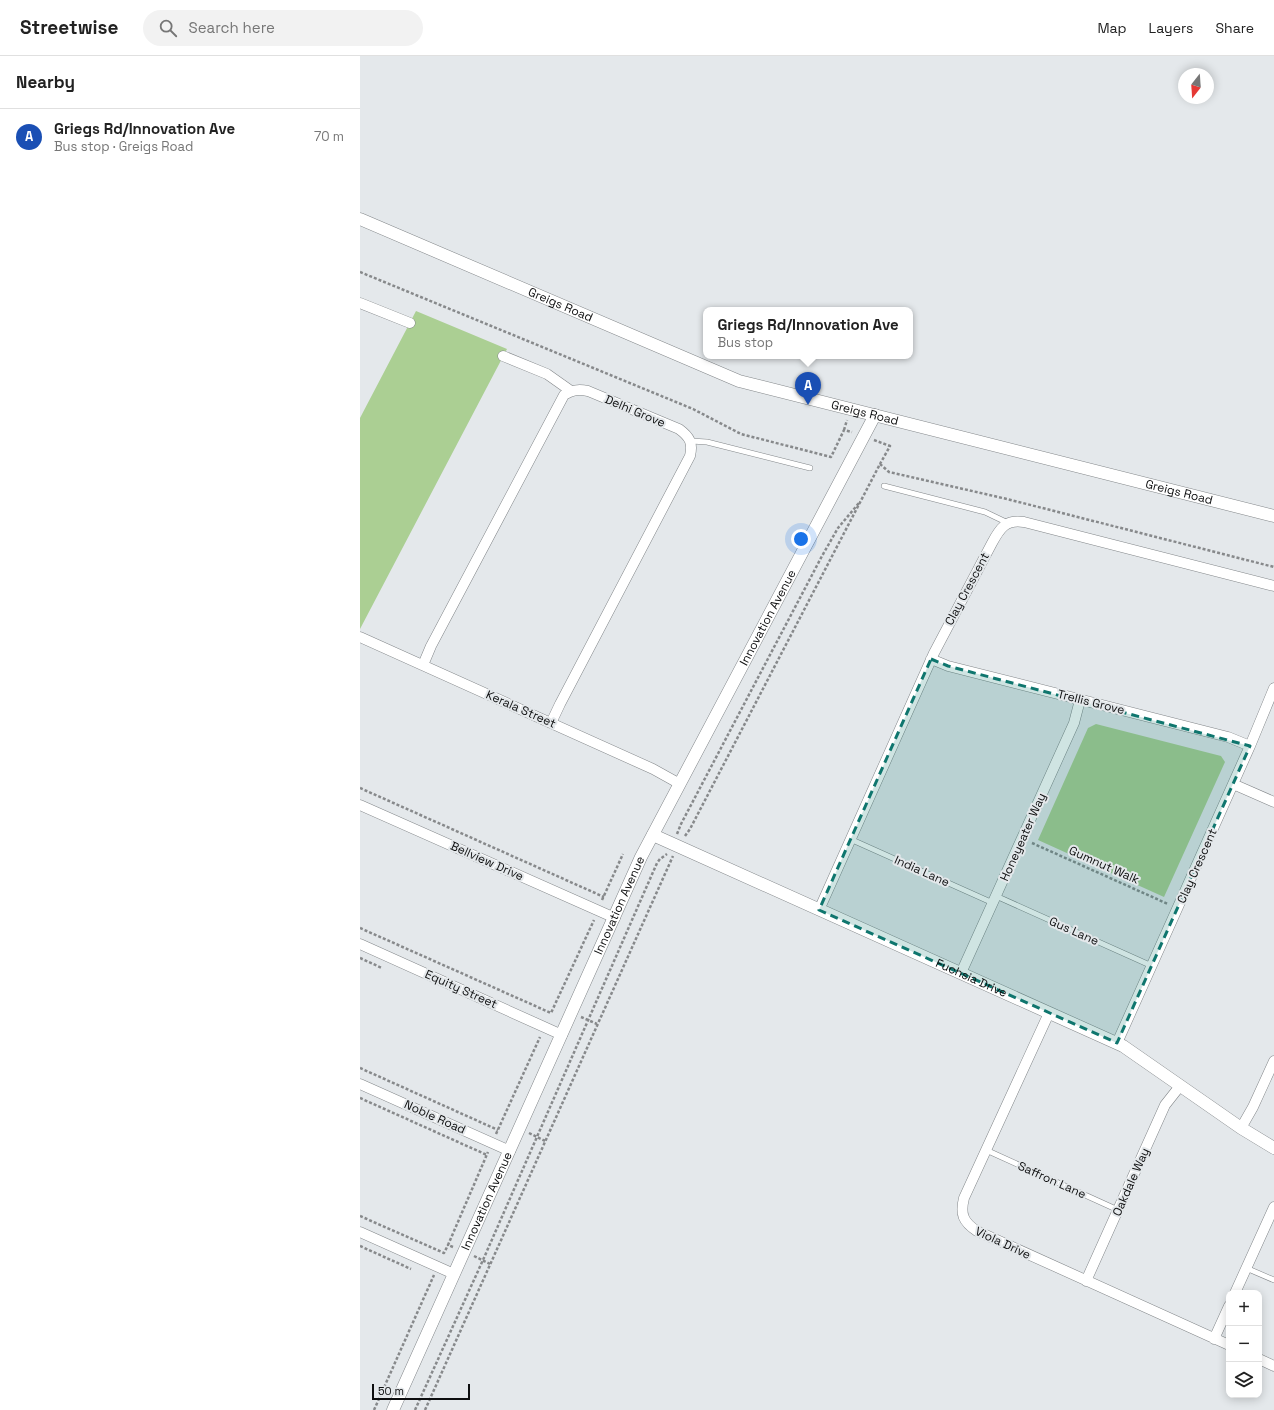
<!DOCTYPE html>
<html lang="en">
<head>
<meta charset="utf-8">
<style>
  body { margin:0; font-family:"Space Grotesk",sans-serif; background:#f2f2f2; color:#222 }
  .controls { position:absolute; right:12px; bottom:12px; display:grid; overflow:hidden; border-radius:8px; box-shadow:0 2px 10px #0003 }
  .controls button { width:36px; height:36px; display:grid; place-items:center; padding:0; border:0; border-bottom:1px solid #e0e0e0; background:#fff; color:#222; font:20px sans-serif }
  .compass { position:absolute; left:818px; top:12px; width:36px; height:36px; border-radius:50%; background:#fff; box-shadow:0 2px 10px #0003; rotate:197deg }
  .scale { position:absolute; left:12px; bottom:10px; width:98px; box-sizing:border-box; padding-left:4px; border:2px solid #0d0e0f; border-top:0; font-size:11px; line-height:14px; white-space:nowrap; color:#0d0e0f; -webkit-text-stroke:3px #e4e8eb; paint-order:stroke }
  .you { position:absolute; left:441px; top:483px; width:14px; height:14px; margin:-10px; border:3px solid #fff; border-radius:50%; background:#1a73e8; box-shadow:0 0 0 6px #1a73e833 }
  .badge { display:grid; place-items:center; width:26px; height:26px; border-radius:50%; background:#066393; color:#fff; font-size:13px; font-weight:700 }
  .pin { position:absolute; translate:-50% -33px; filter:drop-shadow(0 1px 2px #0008) }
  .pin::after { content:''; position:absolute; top:21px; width:14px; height:12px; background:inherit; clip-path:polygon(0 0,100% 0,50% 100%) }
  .popup { position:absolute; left:343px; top:251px; width:210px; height:52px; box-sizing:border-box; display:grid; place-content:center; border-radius:8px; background:#fff; filter:drop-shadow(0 1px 3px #0005); font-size:13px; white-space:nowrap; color:#767676 }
  .popup b { font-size:15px; color:#222 }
  .popup::after { content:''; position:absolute; left:50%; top:100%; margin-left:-8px; border:8px solid transparent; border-top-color:#fff }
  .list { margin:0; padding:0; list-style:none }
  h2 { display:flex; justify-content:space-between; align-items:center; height:52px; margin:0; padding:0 16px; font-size:17px }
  h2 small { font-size:13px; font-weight:400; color:#767676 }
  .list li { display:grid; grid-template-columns:26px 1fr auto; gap:12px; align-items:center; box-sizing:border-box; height:56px; padding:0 16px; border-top:1px solid #e0e0e0 }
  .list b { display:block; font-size:15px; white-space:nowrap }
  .list p { margin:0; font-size:13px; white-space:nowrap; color:#767676 }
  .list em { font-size:13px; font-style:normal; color:#767676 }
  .icon { flex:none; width:22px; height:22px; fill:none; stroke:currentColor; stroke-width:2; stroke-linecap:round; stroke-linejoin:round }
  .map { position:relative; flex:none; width:914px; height:1354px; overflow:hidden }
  header { display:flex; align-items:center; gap:24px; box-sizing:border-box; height:56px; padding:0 20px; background:#fff; border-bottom:1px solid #e0e0e0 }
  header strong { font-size:19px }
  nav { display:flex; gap:22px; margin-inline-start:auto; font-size:14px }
  .search { width:280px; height:36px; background:#f2f2f2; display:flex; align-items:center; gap:10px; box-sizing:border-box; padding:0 14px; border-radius:22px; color:#767676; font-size:15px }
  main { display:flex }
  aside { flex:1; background:#fff }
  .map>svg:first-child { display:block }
  .green { fill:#abcf93 }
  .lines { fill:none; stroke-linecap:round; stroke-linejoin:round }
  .service-casing { stroke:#828689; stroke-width:6 }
  .minor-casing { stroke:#828689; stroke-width:11 }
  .tertiary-casing { stroke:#828689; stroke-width:13 }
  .path { stroke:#87898b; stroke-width:2.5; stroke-dasharray:3 2; stroke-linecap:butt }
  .service { stroke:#fff; stroke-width:5 }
  .minor { stroke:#fff; stroke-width:10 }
  .tertiary { stroke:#fff; stroke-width:12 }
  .marked { fill:#0f766e; fill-opacity:0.2; stroke:#0f766e; stroke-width:3; stroke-dasharray:8 5; stroke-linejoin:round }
  .labels { text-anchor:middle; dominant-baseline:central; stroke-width:4; stroke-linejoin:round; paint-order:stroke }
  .street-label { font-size:12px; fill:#0d0e0f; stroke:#e4e8eb }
</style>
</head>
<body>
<header>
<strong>Streetwise</strong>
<div class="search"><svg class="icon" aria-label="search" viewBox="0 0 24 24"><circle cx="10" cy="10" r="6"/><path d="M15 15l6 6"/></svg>Search here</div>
<nav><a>Map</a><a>Layers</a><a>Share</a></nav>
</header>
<main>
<aside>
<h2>Nearby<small></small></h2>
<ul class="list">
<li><span class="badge" style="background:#1a4fb4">A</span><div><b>Griegs Rd/Innovation Ave</b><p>Bus stop · Greigs Road</p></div><em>70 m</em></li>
</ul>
</aside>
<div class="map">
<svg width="914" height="1354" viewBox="0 0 914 1354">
  <rect width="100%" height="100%" fill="#e4e8eb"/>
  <path class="green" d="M56,255l91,38 -147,280v-211z
    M736,668l125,32 4,6 -61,135 -126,-57 50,-112z"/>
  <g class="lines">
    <g class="service-casing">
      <path id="service" d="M331,385l16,1 103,26
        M524,430l101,26 23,11
        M490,783l143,64
        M636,840l156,70
        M626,1094l132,60
        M886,1212l28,12"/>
    </g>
    <g class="minor-casing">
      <path id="minor" d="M0,247l50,20
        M143,300l44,18 24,17
        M0,581l293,132 27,15
        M571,603l17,7 280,71 22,9
        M63,609l8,-19 133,-251c9,-5 14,-6 24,-4l91,38c11,8 14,14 11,27l-130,248 -9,19
        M873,728l41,18
        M0,749l255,113
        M459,854l115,-257 58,-110c8,-15 14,-24 32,-21l250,64
        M0,888l202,91
        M601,917l113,-250 6,-23
        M689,957l-85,185c-4,16 -1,24 13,33l252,114
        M757,987l133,-297 24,-58
        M0,1028l150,67
        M881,1072l12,-21 21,-46
        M0,1176l94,42
        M726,1225l79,-176 15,-19
        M875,1237l39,-86
        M854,1283l15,-33
        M899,1303l15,7"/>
    </g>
    <g class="tertiary-casing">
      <g id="tertiary">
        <path id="s1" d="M0,163l379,162 535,135"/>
        <path id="s2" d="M293,779l470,211 118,82 33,20"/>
        <path id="s3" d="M33,1354l248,-553 234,-442"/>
      </g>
    </g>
    <path class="path" d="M0,216l333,137 48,25 90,23 13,-27 8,2
      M484,374l3,-10
      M514,384l16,6 -10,18
      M0,732l244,109
      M317,778l4,-10 141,-268 16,-28 21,-25
      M325,780l5,-7 190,-365 9,8 118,27 267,68
      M672,787l136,61
      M242,844l21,-46
      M0,872l191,85 43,-93
      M0,902l22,10
      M221,961l16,7
      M0,1012l138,62
      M0,1042l127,57
      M169,1077l16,8
      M136,1078l44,-97
      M0,1160l84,37 4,-8
      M0,1190l51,23
      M93,1191l-5,-2 40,-93
      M114,1200l16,8
      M14,1354l60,-135
      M55,1354l68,-150 174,-397 3,-4 7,-5
      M65,1354l248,-554"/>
    <use href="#service" class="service"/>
    <use href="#minor" class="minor"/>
    <use href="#tertiary" class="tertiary"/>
  </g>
  <path class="marked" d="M571,603l17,7 302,80 -133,297 -298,-133z"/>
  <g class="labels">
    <g class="street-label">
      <text stroke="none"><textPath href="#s1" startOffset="218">Greigs Road</textPath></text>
      <text transform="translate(275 355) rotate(23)">Delhi Grove</text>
      <text stroke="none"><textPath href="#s1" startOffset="542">Greigs Road</textPath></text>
      <text stroke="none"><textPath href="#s1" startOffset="866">Greigs Road</textPath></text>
      <text transform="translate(607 533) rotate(-62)">Clay Crescent</text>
      <text stroke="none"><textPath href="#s3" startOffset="877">Innovation Avenue</textPath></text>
      <text transform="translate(731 646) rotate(14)">Trellis Grove</text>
      <text transform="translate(161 653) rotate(24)">Kerala Street</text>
      <text transform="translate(663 781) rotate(-66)">Honeyeater Way</text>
      <text transform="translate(127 805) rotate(24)">Bellview Drive</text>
      <text transform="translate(744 809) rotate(24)">Gumnut Walk</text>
      <text transform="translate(837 810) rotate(-66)">Clay Crescent</text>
      <text transform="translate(562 815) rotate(24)">India Lane</text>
      <text stroke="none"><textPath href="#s3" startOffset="553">Innovation Avenue</textPath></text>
      <text transform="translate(714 875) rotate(24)">Gus Lane</text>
      <text stroke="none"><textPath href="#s2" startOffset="349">Fuchsia Drive</textPath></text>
      <text transform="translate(101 933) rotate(24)">Equity Street</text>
      <text transform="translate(75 1061) rotate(24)">Noble Road</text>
      <text transform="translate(692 1124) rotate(24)">Saffron Lane</text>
      <text transform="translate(771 1126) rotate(-66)">Oakdale Way</text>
      <text stroke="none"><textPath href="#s3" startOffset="229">Innovation Avenue</textPath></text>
      <text transform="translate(643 1187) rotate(25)">Viola Drive</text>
    </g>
  </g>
</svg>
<div class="controls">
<button>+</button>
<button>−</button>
<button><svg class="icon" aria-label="layers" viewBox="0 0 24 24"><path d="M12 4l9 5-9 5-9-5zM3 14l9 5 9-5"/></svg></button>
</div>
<svg class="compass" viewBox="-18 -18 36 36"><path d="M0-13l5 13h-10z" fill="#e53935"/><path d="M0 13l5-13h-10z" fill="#767676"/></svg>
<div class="scale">50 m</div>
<div class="you"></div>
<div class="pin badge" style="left:448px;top:349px;background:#1a4fb4">A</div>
<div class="popup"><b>Griegs Rd/Innovation Ave</b>Bus stop</div>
</div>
</main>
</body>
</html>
